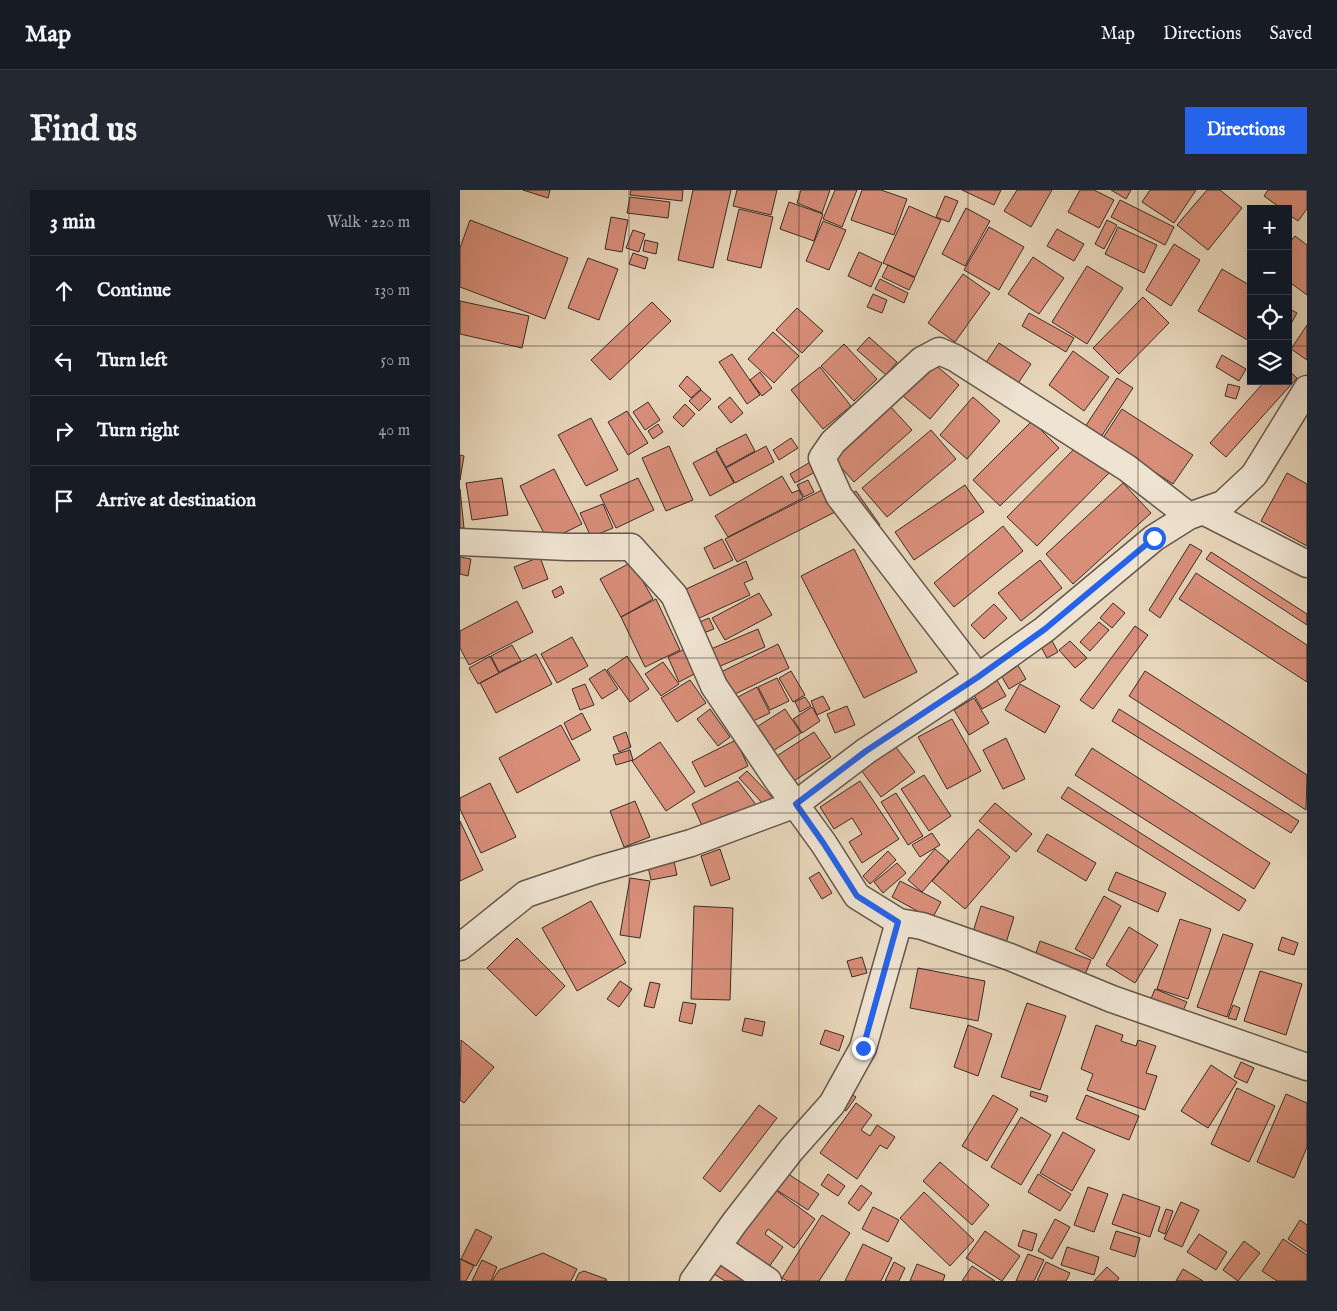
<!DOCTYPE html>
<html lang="en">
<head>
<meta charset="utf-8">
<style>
  body { margin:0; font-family:"IM FELL English",serif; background:#242831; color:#f1f3f6 }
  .controls { position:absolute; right:15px; top:15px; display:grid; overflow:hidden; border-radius:0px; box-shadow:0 5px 20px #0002 }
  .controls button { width:45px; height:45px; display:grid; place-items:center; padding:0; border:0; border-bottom:1px solid #363941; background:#171b24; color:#f1f3f6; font:25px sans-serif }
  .stop { position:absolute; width:15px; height:15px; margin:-11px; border:4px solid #2563eb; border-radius:50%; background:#fff }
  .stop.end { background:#2563eb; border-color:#fff; box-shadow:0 1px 5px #0008 }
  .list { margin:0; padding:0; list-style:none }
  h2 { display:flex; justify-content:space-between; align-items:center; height:65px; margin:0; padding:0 20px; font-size:21px }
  h2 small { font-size:16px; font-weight:400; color:#9ea1a6 }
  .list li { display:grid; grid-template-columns:32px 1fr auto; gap:15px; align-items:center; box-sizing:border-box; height:70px; padding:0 20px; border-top:1px solid #363941 }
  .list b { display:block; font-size:19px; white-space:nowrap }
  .list em { font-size:16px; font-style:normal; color:#9ea1a6 }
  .icon { flex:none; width:28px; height:28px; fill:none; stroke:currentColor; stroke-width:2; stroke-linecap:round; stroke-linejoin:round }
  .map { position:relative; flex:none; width:847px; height:1091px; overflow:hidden; border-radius:0px }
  header { display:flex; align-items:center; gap:30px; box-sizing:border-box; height:70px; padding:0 25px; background:#171b24; border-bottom:1px solid #363941 }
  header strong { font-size:24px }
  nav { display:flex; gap:28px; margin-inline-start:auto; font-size:18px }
  .intro { display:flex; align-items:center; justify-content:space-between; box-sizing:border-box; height:120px; padding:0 30px }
  h1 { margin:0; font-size:35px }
  .button { padding:12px 22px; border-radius:0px; background:#2563eb; color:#fff; font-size:18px; font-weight:700 }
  main { display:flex; gap:30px; padding:0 30px }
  aside { flex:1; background:#171b24; border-radius:0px; box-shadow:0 5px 20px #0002 }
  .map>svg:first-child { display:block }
  .building { fill:#d88e79; stroke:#3a2d28 }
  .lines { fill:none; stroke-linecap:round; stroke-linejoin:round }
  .street-casing { stroke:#65574c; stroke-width:29 }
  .street { stroke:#efe4d2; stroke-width:26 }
  .route { stroke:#2563eb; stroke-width:6 }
  .grid { fill:none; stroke:#3a2d28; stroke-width:1; stroke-opacity:0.55 }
</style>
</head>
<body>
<header>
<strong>Map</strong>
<nav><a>Map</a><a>Directions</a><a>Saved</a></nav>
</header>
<div class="intro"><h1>Find us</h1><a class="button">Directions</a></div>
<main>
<aside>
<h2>3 min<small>Walk · 220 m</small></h2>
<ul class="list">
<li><svg class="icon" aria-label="ahead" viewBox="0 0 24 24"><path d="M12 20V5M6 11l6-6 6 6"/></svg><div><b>Continue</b></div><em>130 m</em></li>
<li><svg class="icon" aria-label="left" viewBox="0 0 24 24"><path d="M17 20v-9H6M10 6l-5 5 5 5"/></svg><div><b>Turn left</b></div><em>50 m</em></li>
<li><svg class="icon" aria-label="right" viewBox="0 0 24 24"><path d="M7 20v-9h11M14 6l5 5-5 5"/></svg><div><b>Turn right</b></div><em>40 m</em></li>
<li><svg class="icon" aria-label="arrive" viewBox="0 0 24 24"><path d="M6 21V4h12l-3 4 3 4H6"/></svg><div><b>Arrive at destination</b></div></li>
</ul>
</aside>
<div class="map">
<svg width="847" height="1091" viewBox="0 0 847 1091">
  <rect width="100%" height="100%" fill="#e7d5b9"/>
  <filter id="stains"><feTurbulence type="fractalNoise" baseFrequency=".004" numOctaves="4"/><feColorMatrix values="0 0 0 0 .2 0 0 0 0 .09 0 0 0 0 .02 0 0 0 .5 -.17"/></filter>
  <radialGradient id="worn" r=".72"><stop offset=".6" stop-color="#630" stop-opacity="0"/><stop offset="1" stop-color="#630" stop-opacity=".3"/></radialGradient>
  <path class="building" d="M63,0h27l-2,8z
    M171,0h52l-1,11 -52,-6z
    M233,0h38l-18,78 -35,-8z
    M277,0h40l-6,25 -38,-9z
    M341,0h29l-8,23 -25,-10z
    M375,0h22l-15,37 -19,-8z
    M402,0h19l26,9 -13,36 -43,-15z
    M502,0h39l-7,15z
    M557,0h35l-21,37 -27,-16z
    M620,0h14l20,10 -15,28 -31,-16z
    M651,0h20l-5,9z
    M690,0h46l-22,33 -32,-21z
    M747,0h13l22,18 -34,42 -31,-25z
    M808,0h39v19l-9,12 -10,-7v-5h-6l-18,-13z
    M485,6l13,5 -9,21 -13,-5z
    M170,7l40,5 -2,16 -41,-5z
    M660,10l54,27 -9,18 -54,-28z
    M329,12l34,12 -9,27 -34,-12z
    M449,16l32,14 -26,57 -32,-14z
    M506,18l24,13 -25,45 -23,-12z
    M279,19l34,8 -12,51 -34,-8z
    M151,27l17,3 -6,32 -17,-3z
    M10,30l98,38 -23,61 -85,-32v-39z
    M647,30l10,5 -13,24 -9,-5z
    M363,31l23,9 -17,40 -23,-9z
    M529,37l35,20 -25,43 -35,-20z
    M658,37l39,18 -13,28 -39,-19z
    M597,39l27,15 -10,17 -27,-15z
    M173,40l12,4 -6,18 -13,-4z
    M835,46l12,9v50l-19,-14v-37z
    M185,50l13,3 -2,11 -13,-3z
    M714,54l26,16 -29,46 -25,-16z
    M399,62l23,11 -11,24 -23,-11z
    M173,63l15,5 -3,11 -16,-5z
    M573,67l31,21 -25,36 -31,-20z
    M128,68l30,11 -19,51 -31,-12z
    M428,75l27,13 -6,12 -27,-13z
    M627,76l36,22 -36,56 -35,-22z
    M762,79l29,17v56l-53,-31z
    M503,84l27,19 -35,49 -27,-19z
    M420,89l28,14 -4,10 -29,-14z
    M413,104l14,6 -5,13 -15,-6z
    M683,107l26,26 -50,51 -26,-26z
    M0,111l69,15 -7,32 -62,-14z
    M192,112l19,19 -61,59 -19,-20z
    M337,118l26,23 -21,22 -26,-23z
    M828,118l9,5 -9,16z
    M569,123l45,25 -8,14 -44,-26z
    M847,135v35l-16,-11z
    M313,142l26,24 -25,27 -26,-24z
    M409,147l28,25 -11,13 -29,-25z
    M539,153l32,21 -14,21 -32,-21z
    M384,154l33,35 -23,22 -33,-35z
    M613,161l36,26 -25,34 -35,-26z
    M272,164l28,41 -13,9 -28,-42z
    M762,165l24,14 -7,12 -23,-14z
    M472,172l27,23 -29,34 -27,-23z
    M360,177l31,39 -28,23 -32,-39z
    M828,180l9,8 -71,79 -16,-14 55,-62h23z
    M300,182l12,16 -10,8 -12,-16z
    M227,186l14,13 -10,9 -12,-12z
    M657,188l16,10 -32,49 -16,-10z
    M768,194l12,3 -4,12 -11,-3z
    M241,200l10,9 -12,12 -10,-10z
    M270,207l13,16 -12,10 -13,-16z
    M513,207l27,24 -33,38 -27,-24z
    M188,212l12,18 -15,10 -12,-18z
    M225,214l10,10 -12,13 -10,-10z
    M429,215l23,25 -58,52 -22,-25z
    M662,219l71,46 -20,29 -70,-46z
    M167,221l21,32 -20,12 -20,-33z
    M131,228l27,52 -32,16 -28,-51z
    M572,231l27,27 -59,58 -27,-26z
    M198,234l5,8 -10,7 -5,-8z
    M471,240l25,29 -69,58 -25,-29z
    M286,244l9,17 -29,16 -10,-18z
    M331,248l7,10 -19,12 -6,-10z
    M619,254l30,29 -72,73 -30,-29z
    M209,256l24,54 -27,11 -24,-53z
    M306,256l8,16 -39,21 -9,-15z
    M256,261l18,32 -24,13 -17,-33z
    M0,265l4,1 -4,24z
    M352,271l5,10 -22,12 -5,-9z
    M94,279l28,55 -34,17 -28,-55z
    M827,283l20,11v62l-46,-25z
    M322,286l10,17 7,-3 4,8 -75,39 -13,-21z
    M42,288l6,37 -36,5 -6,-37z
    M178,288l16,32 -38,18 -16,-33z
    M348,290l6,12 -10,5 -7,-12z
    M663,293l28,30 -78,71 -27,-30z
    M505,295l19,27 -70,48 -19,-28z
    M0,299l4,39h-4z
    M364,299l11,23 -98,50 -12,-23z
    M396,301l24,34 -8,5 -25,-33z
    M143,314l10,24 -22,9 -11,-24z
    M543,336l20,25 -69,56 -20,-24z
    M262,349l11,21 -19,9 -10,-21z
    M730,354l12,7 -42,67 -11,-8z
    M394,359l63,123 -53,26 -63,-122z
    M751,362l96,62v11l-101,-66z
    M0,367l11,2 -3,17 -8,-2z
    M80,367l8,22 -25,10 -9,-22z
    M580,370l22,28 -41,33 -23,-28z
    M286,371l7,18 -9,4 6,12 -55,25 -13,-29z
    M172,372l21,37 -32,18 -21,-38z
    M736,383l111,72v37l-128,-83z
    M101,396l3,7 -9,5 -3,-7z
    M299,403l13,22 -47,25 -13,-22z
    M196,409l24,51 -35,17 -24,-50z
    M57,411l16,31 -64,33 -9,-17v-17z
    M653,413l12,10 -13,15 -12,-10z
    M534,414l13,14 -23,21 -13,-14z
    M249,428l5,11 -13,5 -4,-11z
    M639,432l10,8 -19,21 -10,-9z
    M675,436l13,9 -55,74 -13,-9z
    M298,439l7,18 -47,20 -7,-18z
    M112,447l16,29 -31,17 -16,-29z
    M590,447l8,15 -11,6 -8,-15z
    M610,451l17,17 -12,10 -16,-18z
    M318,454l11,24 -56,27 -12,-23z
    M52,455l9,16 -22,11 -8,-16z
    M225,459l11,24 -17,9 -11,-25z
    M76,464l16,30 -56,29 -16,-30z
    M30,466l9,17 -21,11 -9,-16z
    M167,466l22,33 -19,13 -23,-32z
    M203,472l16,22 -18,12 -16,-22z
    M556,472l10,17 -17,10 -10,-17z
    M145,479l13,20 -16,10 -13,-20z
    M331,481l14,24 -12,7 -14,-24z
    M685,481l162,104 -1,35 -177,-114z
    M534,485l12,21 -24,13 -12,-21z
    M317,488l12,23 -19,9 -12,-23z
    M230,490l16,23 -29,19 -16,-24z
    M125,494l9,21 -14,5 -8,-21z
    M560,494l40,22 -15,27 -40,-23z
    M297,497l13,26 -21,10 -13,-25z
    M363,506l7,13 -13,6 -6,-14z
    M345,507l6,9 -11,6 -5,-10z
    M514,508l15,25 -20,12 -15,-25z
    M387,516l8,19 -20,8 -8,-19z
    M352,517l8,14 -18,12 -9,-14z
    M250,519l20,28 -12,9 -21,-27z
    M325,519l16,24 -33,21 -16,-24z
    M659,519l180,112 -8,12 -179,-112z
    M122,523l9,17 -19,10 -8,-17z
    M492,529l29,52 -34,18 -29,-52z
    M101,535l19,35 -63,33 -18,-35z
    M166,542l5,15 -12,5 -6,-15z
    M354,542l17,25 -45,29 -17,-25z
    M546,548l19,41 -22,10 -20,-39z
    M276,550l12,26 -43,21 -13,-25z
    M200,552l35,50 -29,19 -34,-50z
    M435,556l20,26 -34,25 -20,-27z
    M632,558l178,115 -16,26 -179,-114z
    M170,560l3,10 -17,5 -3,-10z
    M287,581l26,27 -8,8 -26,-28z
    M464,585l27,41 -22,15 -28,-42z
    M278,591l19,25 -52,26 -13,-28z
    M400,591l39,58 -37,24 -13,-21 13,-8 -10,-16 -18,11 -14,-22z
    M30,593l26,54 -35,16 -21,-44v-11z
    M608,597l178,113 -7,11 -178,-113z
    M436,603l27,43 -15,9 -27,-43z
    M175,611l15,36 -26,10 -14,-36z
    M535,613l37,31 -16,18 -37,-31z
    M0,631l23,49 -23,11z
    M518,639l32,28 -45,52 -33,-28z
    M472,643l8,12 -20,12 -8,-12z
    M587,644l49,29 -10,18 -49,-30z
    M260,659l10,30 -19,7 -10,-30z
    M475,659l14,12 -27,31 -14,-12z
    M428,661l8,9 -26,24 -7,-8z
    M213,667l4,18 -26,5 -4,-18z
    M437,673l9,10 -23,20 -9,-11z
    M359,682l13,21 -10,6 -13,-21z
    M656,682l50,21 -8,19 -50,-22z
    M170,688l20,3 -10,57 -20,-3z
    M440,691l41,21 -9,17 -40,-22z
    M644,706l17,10 -28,53 -18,-10z
    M131,711l35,62 -49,28 -35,-63z
    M234,716l39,2 -3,92 -39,-1z
    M521,716l33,11 -8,26 -33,-11z
    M720,729l31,10 -23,70 -31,-10z
    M669,737l29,18 -23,38 -29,-18z
    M763,744l30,10 -26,73 -30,-10z
    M822,747l16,6 -4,12 -16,-5z
    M57,748l48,48 -29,30 -49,-48z
    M580,751l51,19 -7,17 -50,-18z
    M402,767l5,16 -15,4 -5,-16z
    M458,778l67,13 -7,40 -68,-13z
    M800,781l42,13 -16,51 -42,-14z
    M160,791l12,8 -13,18 -12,-8z
    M190,792l10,2 -6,24 -10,-2z
    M695,799l32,13 -5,11 -32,-12z
    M223,812l13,2 -4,20 -13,-3z
    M567,813l39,13 -26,74 -39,-13z
    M773,815l7,3 -4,12 -8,-2z
    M285,828l20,4 -3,14 -20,-5z
    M508,835l24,9 -14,42 -24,-9z
    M636,835l27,10 -2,6 15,5 2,-6 18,6 -10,27 11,3 -12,34 -58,-20 6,-16 -12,-5z
    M365,840l19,6 -5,15 -19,-7z
    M1,850l33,27 -30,36 -4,-3z
    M781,872l13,6 -7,15 -13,-6z
    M751,875l26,17 -29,46 -27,-17z
    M777,898l38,18 -26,56 -38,-18z
    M384,900l12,7 -10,14 -11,-7z
    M571,901l17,5 -2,6 -16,-6z
    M826,904l21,9v44l-13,31 -37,-16z
    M533,905l25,14 -31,52 -25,-15z
    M626,905l53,21 -10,24 -53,-21z
    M396,913l16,12 -11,15 9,6 7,-11 18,12 -8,12 -7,-4 -23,34 -37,-26z
    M299,915l18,13 -57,74 -17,-14z
    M561,927l30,18 -30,50 -30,-18z
    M603,942l32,18 -23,41 -32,-18z
    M480,972l49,43 -17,20 -49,-44z
    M322,980l37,24 -11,16 -36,-23z
    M368,984l17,12 -7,10 -17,-11z
    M578,984l33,20 -11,17 -32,-19z
    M401,995l11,8 -13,18 -11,-8z
    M628,997l20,7 -14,38 -20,-7z
    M314,999l41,30 -21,29 -26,-19 -3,5 18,13 -19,27 -41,-29z
    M464,1002l50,48 -24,26 -50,-48z
    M663,1004l37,13 -10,30 -38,-13z
    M721,1012l18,8 -17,37 -18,-8z
    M413,1017l26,13 -11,22 -26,-13z
    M706,1019l7,2 -8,23 -7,-3z
    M362,1025l28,18 -31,48h-32l-5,-3z
    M595,1029l15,8 -18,32 -14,-8z
    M840,1030l7,5v27l-19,-13z
    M16,1039l16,8 -16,29 -15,-7z
    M563,1040l14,4 -5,17 -14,-5z
    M525,1041l35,25 -18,25 -36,-23z
    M656,1041l24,7 -5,19 -25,-8z
    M739,1044l28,18 -11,18 -29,-18z
    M823,1049l24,16v26h-30l-15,-10z
    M784,1051l16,12 -22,28 -15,-11z
    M403,1054l29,14 -11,23h-36z
    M607,1057l32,10 -5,18 -33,-10z
    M83,1063l34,16 -6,12h-79l7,-11z
    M568,1064l16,6 -10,21h-18z
    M258,1066l36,25h-29l-17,-11z
    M0,1069l14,7 -8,15h-6z
    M22,1070l15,7 -6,14h-19z
    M434,1072l11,6 -6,13h-14z
    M586,1072l24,11 -4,8h-29z
    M457,1074l28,11 -2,6h-33z
    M512,1076l23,15h-33z
    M647,1077l12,11 -2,3h-23z
    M723,1079l20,12h-27z
    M124,1081l22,8 1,2h-32l4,-8z"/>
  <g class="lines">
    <g class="street-casing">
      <path id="street" d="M743,321l104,53
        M0,352l107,5h64l43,48 40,91 62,92 48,66 33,52 42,26 23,4 88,31 102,42 195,68
        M518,487l-139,-181 -17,-38 11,-16 89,-82 17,-9 16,7 172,110 62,48
        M0,757l66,-53 71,-24 94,-27 105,-39 70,-53 112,-74 67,-48 109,-91 35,-22 34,-12 31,-29 53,-86
        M258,1057l50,34
        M233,1091l42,-59 57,-73 40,-45 31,-56 36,-126"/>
    </g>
    <use href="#street" class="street"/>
  </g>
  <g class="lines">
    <path class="route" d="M403,858l35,-126 -41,-26 -33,-52 -28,-40 70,-53 112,-74 67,-48 109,-91"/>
  </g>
  <path class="grid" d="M169,0v1091M339,0v1091M508,0v1091M678,0v1091M0,156h791M828,156h19M0,312h847M0,468h847M0,623h847M0,779h847M0,935h847"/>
  <rect width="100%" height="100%" filter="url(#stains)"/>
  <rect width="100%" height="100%" fill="url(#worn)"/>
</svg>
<div class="controls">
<button>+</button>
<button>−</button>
<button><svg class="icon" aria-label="locate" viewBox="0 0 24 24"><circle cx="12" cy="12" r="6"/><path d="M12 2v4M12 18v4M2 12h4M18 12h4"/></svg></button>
<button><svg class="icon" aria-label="layers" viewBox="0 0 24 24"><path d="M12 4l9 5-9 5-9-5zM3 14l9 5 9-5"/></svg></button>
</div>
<div class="stop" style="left:694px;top:348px"></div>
<div class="stop end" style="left:403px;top:858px"></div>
</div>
</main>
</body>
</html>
